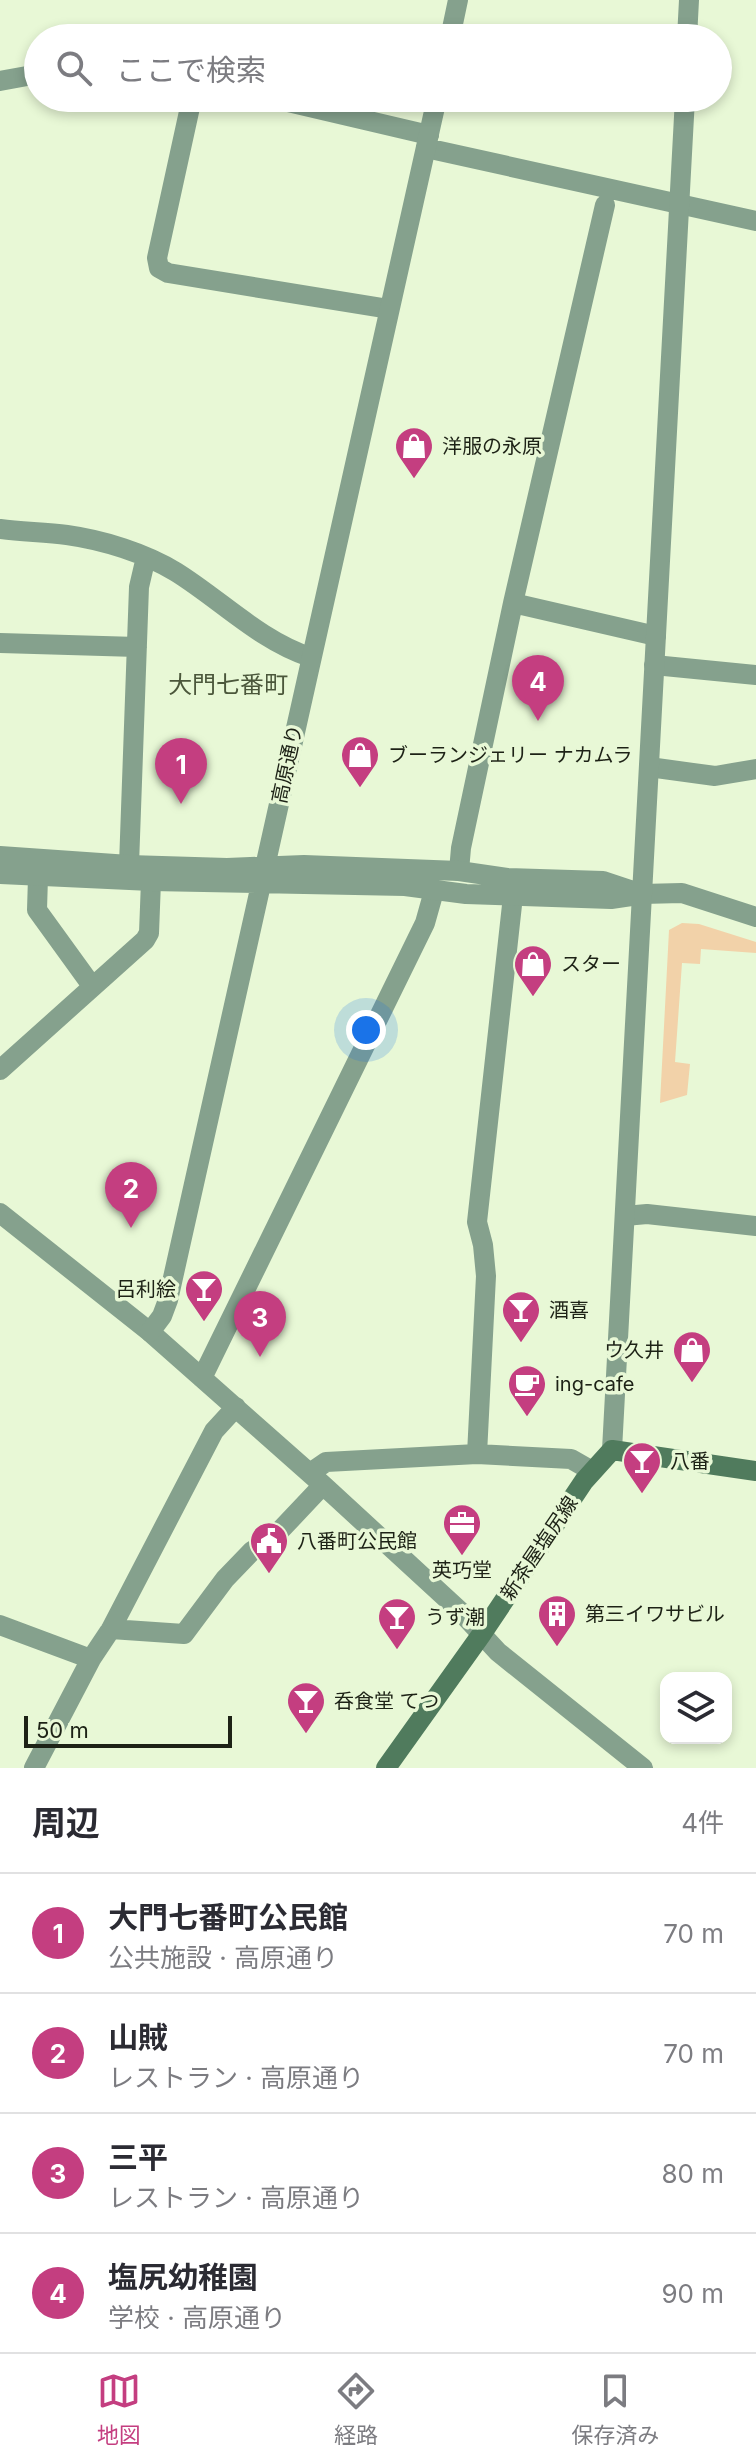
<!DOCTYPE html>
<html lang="ja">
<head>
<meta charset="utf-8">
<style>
  body { margin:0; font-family:Inter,"Noto Sans JP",sans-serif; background:#f2f2f3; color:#2b2b33 }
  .controls { position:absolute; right:24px; bottom:24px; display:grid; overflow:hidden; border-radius:16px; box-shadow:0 4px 12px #0003 }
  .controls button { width:72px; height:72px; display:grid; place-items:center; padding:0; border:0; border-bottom:2px solid #e1e1e2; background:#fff; color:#2b2b33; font:40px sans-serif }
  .scale { position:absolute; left:24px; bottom:20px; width:208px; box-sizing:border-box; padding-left:8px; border:4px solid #1d2216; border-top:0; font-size:22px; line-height:28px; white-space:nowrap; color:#1d2216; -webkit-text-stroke:6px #e8f8d6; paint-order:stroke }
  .you { position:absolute; left:366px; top:1030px; width:28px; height:28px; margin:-20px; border:6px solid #fff; border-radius:50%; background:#1a73e8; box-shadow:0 0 0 12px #1a73e833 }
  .badge { display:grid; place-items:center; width:52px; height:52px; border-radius:50%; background:#c43e80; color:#fff; font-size:26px; font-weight:700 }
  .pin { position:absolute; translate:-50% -66px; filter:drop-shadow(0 2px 4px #0008) }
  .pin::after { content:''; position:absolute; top:42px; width:28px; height:24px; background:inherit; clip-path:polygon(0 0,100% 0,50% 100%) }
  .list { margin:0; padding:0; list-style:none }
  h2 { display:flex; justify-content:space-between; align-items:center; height:104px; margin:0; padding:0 32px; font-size:34px }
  h2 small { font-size:26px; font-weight:400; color:#7c7c81 }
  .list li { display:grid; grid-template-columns:52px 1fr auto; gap:24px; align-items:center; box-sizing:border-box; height:120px; padding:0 32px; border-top:2px solid #e1e1e2 }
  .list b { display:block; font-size:30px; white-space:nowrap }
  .list p { margin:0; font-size:26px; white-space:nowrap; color:#7c7c81 }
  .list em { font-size:26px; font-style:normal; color:#7c7c81 }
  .icon { flex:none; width:44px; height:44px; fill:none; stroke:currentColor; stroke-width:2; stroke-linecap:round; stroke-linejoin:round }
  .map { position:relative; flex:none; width:756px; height:1768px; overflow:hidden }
  .search { position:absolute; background:#fff; box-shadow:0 4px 12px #0003; left:24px; right:24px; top:24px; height:88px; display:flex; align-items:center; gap:20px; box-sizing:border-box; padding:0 28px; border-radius:44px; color:#7c7c81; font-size:30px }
  .sheet { height:584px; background:#fff }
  nav { display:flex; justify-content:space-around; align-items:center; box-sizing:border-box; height:112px; border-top:2px solid #e1e1e2; background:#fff; font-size:22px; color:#7c7c81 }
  nav a { display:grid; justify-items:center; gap:4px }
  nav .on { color:#c43e80 }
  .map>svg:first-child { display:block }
  .green { fill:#f2d2a9 }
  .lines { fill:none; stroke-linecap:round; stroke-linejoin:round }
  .minor { stroke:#85a18d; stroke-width:20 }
  .tertiary { stroke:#85a18d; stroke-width:20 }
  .secondary { stroke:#507b5d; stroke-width:20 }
  .labels { text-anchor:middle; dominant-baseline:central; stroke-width:7; stroke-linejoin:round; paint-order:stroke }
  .poi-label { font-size:20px; fill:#1d2216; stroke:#e8f8d6; text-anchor:start }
  .street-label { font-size:20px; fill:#1d2216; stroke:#e8f8d6 }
  .quarter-label { font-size:24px; fill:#4b573b; stroke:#e8f8d6 }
</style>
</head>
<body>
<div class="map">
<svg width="756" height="1768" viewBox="0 0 756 1768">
  <rect width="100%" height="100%" fill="#e8f8d6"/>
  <path class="green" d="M682,923l17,1 57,18v11l-55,-4 -1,15 -18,-1 -7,99 15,2 -3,31 -27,8 9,-173z"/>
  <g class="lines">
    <path class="minor" d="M0,81l38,-7
      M192,98l-35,160 2,10 9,5 221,36
      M271,98l158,37
      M426,148l330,73
      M0,529c22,3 45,3 67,6 36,5 78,18 109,37 45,28 83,68 134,85
      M513,603l143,33
      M0,643l137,4
      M654,665l102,10
      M649,767l66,9 41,-7
      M129,865l10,-278 7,-30
      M459,871l2,-23 52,-245 92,-398
      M38,877l-1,33 55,76
      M642,894l40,-1 74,24
      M0,1070l145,-130 4,-7 2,-52
      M0,1213l150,119 173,153 137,126 38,41 145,116
      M625,1216l22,-2 109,12
      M202,1378l223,-455 9,-32
      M477,1454l9,-178 -3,-31 -6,-23 36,-326
      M310,1473l16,-11 151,-8 94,5 21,12
      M0,1625l91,34
      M111,1629l73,5 41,-55 27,-28 21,-13 50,-53
      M34,1768l57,-109 20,-30 103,-198 22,-24"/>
    <path class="tertiary" d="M450,38l8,-38
      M687,38l2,-38
      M0,856l129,9 98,3 77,-3 155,6 48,7 96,3 39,13
      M0,874l151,7 254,5 61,8 145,5 27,-4
      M150,1332l12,-16 6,-16 269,-1202
      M612,1450l73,-1352"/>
    <path class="secondary" d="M386,1768l95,-133 103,-154 28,-31 144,21"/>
  </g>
  <defs>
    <g id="shop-pin" transform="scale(2)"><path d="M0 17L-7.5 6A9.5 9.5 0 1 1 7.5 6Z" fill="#c43e80" stroke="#e8f8d6"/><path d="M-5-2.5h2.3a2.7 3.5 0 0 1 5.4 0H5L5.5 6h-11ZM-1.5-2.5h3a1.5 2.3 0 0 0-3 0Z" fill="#fff"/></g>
    <g id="bar-pin" transform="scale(2)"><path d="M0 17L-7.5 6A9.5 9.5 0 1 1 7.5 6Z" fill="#c43e80" stroke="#e8f8d6"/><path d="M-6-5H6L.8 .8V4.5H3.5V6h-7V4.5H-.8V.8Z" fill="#fff"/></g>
    <g id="cafe-pin" transform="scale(2)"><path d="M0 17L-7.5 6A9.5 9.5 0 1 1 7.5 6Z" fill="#c43e80" stroke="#e8f8d6"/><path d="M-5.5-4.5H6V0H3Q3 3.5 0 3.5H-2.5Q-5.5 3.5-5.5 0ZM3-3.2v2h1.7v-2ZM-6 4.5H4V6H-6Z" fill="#fff"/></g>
    <g id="office-pin" transform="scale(2)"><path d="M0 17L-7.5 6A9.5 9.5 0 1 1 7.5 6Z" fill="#c43e80" stroke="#e8f8d6"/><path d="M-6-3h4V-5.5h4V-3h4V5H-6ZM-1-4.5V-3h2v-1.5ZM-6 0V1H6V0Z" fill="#fff"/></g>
    <g id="civic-pin" transform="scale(2)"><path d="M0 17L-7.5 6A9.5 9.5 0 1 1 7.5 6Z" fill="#c43e80" stroke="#e8f8d6"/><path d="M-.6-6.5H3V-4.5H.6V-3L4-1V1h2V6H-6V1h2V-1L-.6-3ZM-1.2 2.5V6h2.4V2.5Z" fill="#fff"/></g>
    <g id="building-pin" transform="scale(2)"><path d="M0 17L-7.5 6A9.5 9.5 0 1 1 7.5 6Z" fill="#c43e80" stroke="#e8f8d6"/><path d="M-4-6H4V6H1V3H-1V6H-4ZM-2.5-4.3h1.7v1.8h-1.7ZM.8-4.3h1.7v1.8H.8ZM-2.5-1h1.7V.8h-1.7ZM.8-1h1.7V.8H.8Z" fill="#fff"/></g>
  </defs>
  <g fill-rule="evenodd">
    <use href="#shop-pin" x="414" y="446"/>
    <use href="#shop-pin" x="360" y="755"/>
    <use href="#shop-pin" x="533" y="964"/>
    <use href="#bar-pin" x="204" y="1289"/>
    <use href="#bar-pin" x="521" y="1310"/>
    <use href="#shop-pin" x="692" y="1350"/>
    <use href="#cafe-pin" x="527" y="1384"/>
    <use href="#bar-pin" x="642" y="1461"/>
    <use href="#office-pin" x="462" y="1523"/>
    <use href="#civic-pin" x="269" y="1541"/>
    <use href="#building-pin" x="557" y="1614"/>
    <use href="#bar-pin" x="397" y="1617"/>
    <use href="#bar-pin" x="306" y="1701"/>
  </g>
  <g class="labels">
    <g class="poi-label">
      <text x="442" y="446">洋服の永原</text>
      <text x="388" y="755">ブーランジェリー ナカムラ</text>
      <text x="561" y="964">スター</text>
      <text x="176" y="1289" text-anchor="end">呂利絵</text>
      <text x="549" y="1310">酒喜</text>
      <text x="664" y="1350" text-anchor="end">ウ久井</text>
      <text x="555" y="1384">ing-cafe</text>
      <text x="670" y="1461">八番</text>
      <text x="297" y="1541">八番町公民館</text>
      <text x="462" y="1570" text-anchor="middle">英巧堂</text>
      <text x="585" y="1614">第三イワサビル</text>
      <text x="425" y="1617">うず潮</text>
      <text x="334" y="1701">呑食堂 てつ</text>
    </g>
    <g class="street-label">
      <text transform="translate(287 764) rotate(-78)">高原通り</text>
      <text transform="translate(539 1548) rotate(-56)">新茶屋塩尻線</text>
    </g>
    <g class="quarter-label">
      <text x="228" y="684">大門七番町</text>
    </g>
  </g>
</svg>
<div class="controls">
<button><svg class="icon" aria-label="layers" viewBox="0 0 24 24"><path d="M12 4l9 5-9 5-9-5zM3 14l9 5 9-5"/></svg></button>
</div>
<div class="scale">50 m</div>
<div class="you"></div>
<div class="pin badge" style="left:181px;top:804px">1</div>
<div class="pin badge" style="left:131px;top:1228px">2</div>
<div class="pin badge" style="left:260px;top:1357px">3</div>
<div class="pin badge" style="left:538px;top:721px">4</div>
<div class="search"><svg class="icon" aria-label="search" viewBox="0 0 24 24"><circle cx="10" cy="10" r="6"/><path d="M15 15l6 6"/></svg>ここで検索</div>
</div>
<section class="sheet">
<h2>周辺<small>4件</small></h2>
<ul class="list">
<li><span class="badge">1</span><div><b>大門七番町公民館</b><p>公共施設 · 高原通り</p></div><em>70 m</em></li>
<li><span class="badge">2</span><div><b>山賊</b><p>レストラン · 高原通り</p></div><em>70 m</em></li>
<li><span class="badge">3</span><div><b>三平</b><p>レストラン · 高原通り</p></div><em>80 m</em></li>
<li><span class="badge">4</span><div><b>塩尻幼稚園</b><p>学校 · 高原通り</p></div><em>90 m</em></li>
</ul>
</section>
<nav>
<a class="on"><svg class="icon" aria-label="map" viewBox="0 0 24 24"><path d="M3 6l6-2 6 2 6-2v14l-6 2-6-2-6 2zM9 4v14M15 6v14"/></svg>地図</a>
<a><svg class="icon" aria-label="directions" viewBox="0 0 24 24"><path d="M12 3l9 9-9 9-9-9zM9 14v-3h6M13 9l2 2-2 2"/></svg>経路</a>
<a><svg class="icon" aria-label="saved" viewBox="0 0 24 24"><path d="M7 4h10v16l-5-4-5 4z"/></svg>保存済み</a>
</nav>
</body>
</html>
